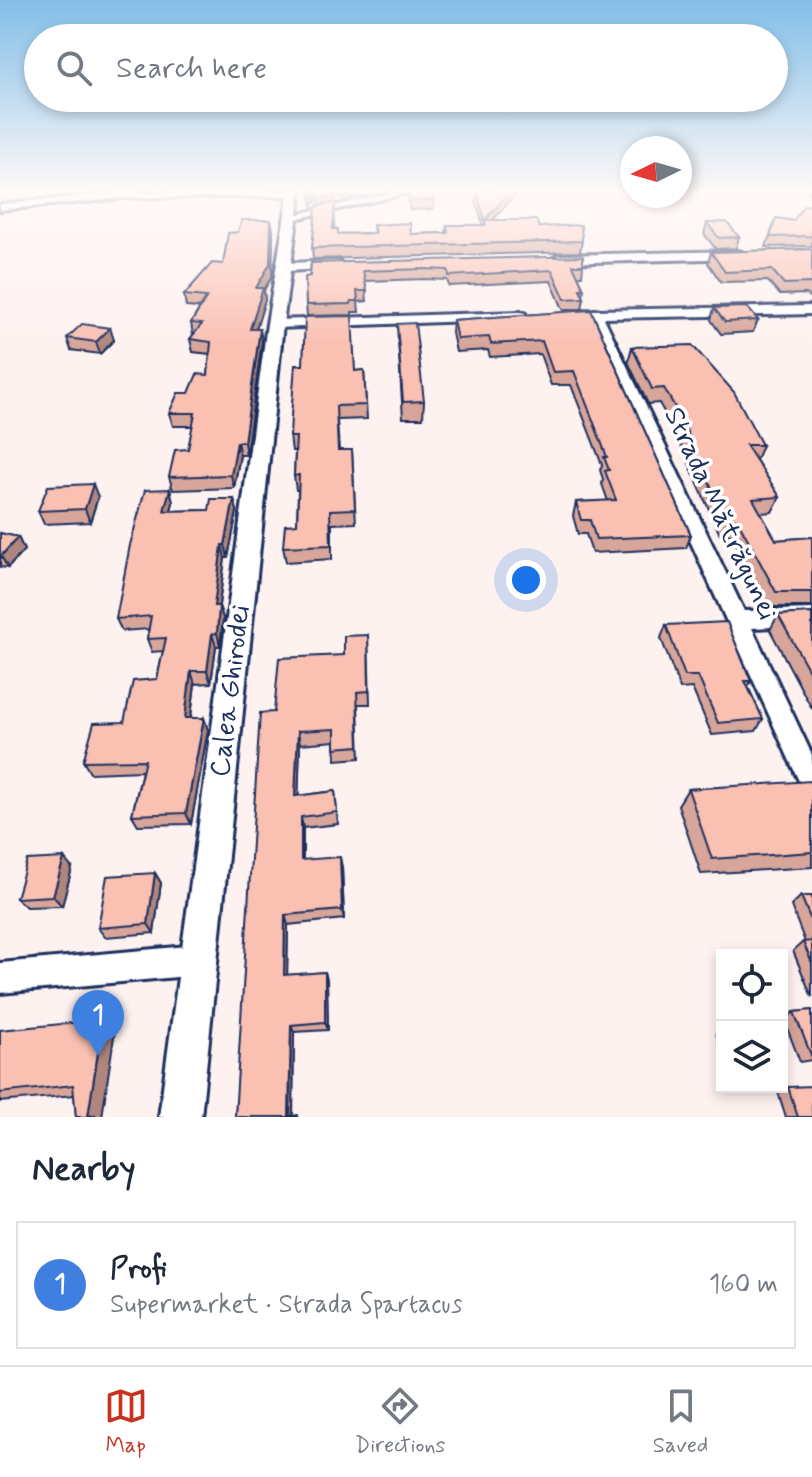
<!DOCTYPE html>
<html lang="en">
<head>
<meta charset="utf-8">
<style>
  body { margin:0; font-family:Mynerve,sans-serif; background:#f2f2f3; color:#1f2937 }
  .controls { position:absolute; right:24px; bottom:24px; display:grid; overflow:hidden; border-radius:0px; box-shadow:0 4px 12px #0003 }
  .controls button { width:72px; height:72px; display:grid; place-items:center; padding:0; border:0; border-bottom:2px solid #e0e1e3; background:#fff; color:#1f2937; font:40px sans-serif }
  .compass { position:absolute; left:620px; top:136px; width:72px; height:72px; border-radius:50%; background:#fff; box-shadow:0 4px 12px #0003; rotate:265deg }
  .you { position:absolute; left:526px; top:580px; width:28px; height:28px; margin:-20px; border:6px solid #fff; border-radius:50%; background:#1a73e8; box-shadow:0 0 0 12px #1a73e833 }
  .badge { display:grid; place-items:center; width:52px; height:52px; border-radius:50%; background:#c8321e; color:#fff; font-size:26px; font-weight:700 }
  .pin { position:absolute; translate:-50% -66px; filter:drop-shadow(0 2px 4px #0008) }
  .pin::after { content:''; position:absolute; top:42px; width:28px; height:24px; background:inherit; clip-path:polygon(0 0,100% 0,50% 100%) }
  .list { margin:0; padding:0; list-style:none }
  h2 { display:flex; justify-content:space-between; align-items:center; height:104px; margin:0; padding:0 32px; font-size:34px }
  h2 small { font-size:26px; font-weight:400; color:#747a83 }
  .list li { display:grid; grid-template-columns:52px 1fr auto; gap:24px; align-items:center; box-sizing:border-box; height:128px; margin:0 16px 16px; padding:0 16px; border:2px solid #e0e1e3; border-radius:0px }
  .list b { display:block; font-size:30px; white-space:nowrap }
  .list p { margin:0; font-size:26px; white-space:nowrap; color:#747a83 }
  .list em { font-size:26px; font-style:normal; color:#747a83 }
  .icon { flex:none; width:44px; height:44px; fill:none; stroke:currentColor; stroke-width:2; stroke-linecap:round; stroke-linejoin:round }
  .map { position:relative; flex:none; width:812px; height:1117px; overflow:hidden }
  .search { position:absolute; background:#fff; box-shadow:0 4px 12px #0003; left:24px; right:24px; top:24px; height:88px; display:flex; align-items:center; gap:20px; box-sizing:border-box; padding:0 28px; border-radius:44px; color:#747a83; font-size:30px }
  .sheet { height:248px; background:#fff }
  nav { display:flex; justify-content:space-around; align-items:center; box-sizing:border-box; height:112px; border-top:2px solid #e0e1e3; background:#fff; font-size:22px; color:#747a83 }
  nav a { display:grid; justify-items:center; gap:4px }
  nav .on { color:#c8321e }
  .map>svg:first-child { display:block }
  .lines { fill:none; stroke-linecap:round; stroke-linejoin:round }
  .minor-casing { stroke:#1b2f5e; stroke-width:6 }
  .tertiary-casing { stroke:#1b2f5e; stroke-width:6 }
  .minor { fill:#fff; fill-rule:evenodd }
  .tertiary { fill:#fff; fill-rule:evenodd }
  .wall { fill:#d7a599; stroke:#1b2f5e; stroke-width:2 }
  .shaded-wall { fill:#af867d; stroke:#1b2f5e; stroke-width:2 }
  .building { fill:#fac0b2; stroke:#1b2f5e; stroke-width:2 }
  .labels { text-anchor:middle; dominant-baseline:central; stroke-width:7; stroke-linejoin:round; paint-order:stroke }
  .street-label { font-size:28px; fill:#1b2f5e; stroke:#fff }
</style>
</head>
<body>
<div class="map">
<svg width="812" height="1117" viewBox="0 0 812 1117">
  <rect width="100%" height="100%" fill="#fef2f0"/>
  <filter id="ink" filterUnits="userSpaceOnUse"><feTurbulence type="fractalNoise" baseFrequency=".0125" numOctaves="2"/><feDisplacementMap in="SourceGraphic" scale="16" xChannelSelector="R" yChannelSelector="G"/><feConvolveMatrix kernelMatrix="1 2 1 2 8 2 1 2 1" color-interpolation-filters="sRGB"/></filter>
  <g filter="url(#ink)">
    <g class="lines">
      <g class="minor-casing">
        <path id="minor" d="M403,190h19l-131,30 -6,-3z
          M294,191l5,3 -1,2 -173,2 -125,12v-6l125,-12z
          M738,251l4,1v6l-184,5 -6,-4 6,-4z
          M338,261l6,4 -2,3 -56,3 -6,-4 6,-4z
          M812,306v8l-208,4 140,293 68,-2v16l-60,3 60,127v39l-9,-4 -213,-471h-22l-7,-4 7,-4 27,-1z
          M520,312l5,1v6l-250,9 -7,-4 7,-4z
          M199,945l11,4 4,11 -4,11 -11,4 -199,18v-30z"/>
      </g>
      <g class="tertiary-casing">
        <path id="tertiary" d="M289,190h12l-18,134 -82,793h-42l108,-793z"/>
      </g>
      <use href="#minor" class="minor"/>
      <use href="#tertiary" class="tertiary"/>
    </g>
    <path class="wall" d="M311,190h47v7l-22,1v4l-1,1 -1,26 4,5 36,-1 -1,-8 38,9 35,-1 1,-8h36l-7,-23 1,-10 2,-2h40l-26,30 46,7 43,14 -2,11 -267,7 -1,-11 6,-42v-9l-6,10z
      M408,190l26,10 -1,9 -23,1z
      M808,190h4v12z
      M812,206v40l-46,1 10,-29 17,3z
      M271,220l2,11 -1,45 -8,14 1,10 -9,29 6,12 -16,114h-6l-6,33 -61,2 -4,-13 19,-28 5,-23h-20l-4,-13 39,-38 2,-21 -17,-2 -3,-13 3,-4 -2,-12 9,-15 -14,-1 -2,-12 39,-31 15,-32z
      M707,223l32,14 -3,11 -20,1 -12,-15z
      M812,249v50l-6,-5 -26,1 -12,-14 -47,1 -13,-19 3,-11z
      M311,263l272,2 -1,11h-4l6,13 -1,6 1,3 -2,11h-19l-12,-28 -102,5 -2,-6 -22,-1 -60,2 2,20 -9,1 1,10h-7v3l-45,1 -1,-11z
      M714,308l44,12 -5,12 -32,2 -10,-14z
      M591,310l100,225 -5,13 -94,5 -6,-19h-8l-5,-18 3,-14 32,-1 -6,-17 1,-5 -3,-9 2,-5 -31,-80h-20l-11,-31 -50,3 -2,-7 -32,2 -4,-19 1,-13z
      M397,324l27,77 -1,17h-20z
      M110,328l4,12 -14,14 -29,-4 -4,-12z
      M632,347l130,98 -6,15 24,37 -8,15 -12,1 16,27 36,-3v70h-44l-37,-73 -11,1 -45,-104 -16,-28 -11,1 -20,-42z
      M364,370l3,49 -30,1 2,30h13l4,73 -24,1v35l-46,3 -3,-15 14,-23 1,-34h-2l-2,-14 1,-25h-3l-2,-14 65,-66z
      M170,489l3,13 -2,9 38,-1 25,-11 3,12 -9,47h-3l-6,48 4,12 -3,28h-4l-5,37 -16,1 -4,34h13l4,12 -17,94 -53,1 -6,-10 10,-44 -52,2 -7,-12 41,-39 33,-43 6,-28 -11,1 -5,-13 2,-10 -27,2 -6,-12z
      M98,497l-8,25 -46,2 -6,-13z
      M0,533l18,4 6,13 -16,18 -8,-1z
      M812,613v96l-42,-79 8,-15z
      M666,625l85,56 -3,6 15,32 -7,12 -44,4 -20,-47 -12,1 -19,-51z
      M368,635l2,69h-12l2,54 -24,2 -1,-19 -35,3 -2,52 37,-5 3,33 -35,4v32l39,7 2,52 -56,6 -1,50 38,-3 2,8 1,50 -34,2 -1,84 -58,1 39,-405z
      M812,784v83l-111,7 -23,-69 10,-16z
      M72,868l-10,38 -36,1 -10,-9z
      M155,873l6,10 -7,50 -49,4 -7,-9z
      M801,896h11v101l-19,-46 10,-9h2l-14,-36z
      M812,1010v50l-12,2 -16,-42 10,-8z
      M722,1028v22l-6,-17z
      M0,1030h115l-39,87 -2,-22 -74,7z
      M788,1087l24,30h-26l-8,-25z"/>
    <path class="shaded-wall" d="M317,190h2v4l-7,13 -1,-8z
      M511,190h8l-33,38 -1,-8z
      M335,195l1,7 -18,4v-7z
      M271,220l2,11 -1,45 -8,14 1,10 -13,41 -2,-12 6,-41z
      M110,328l4,12 -14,14 -4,-12z
      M260,329l2,12 -16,114 -2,-13z
      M237,442l3,13 -6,33 -3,-13z
      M93,484l5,13 -8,25 -5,-13z
      M170,489l3,13 -5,22 -4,-13z
      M234,499l3,12 -9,47 -3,-13z
      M18,537l6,13 -16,18 -7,-12z
      M222,545l3,13 -8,61 -3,-13z
      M219,606l4,12 -3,28 -3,-13z
      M212,634l4,12 -5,37 -4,-12z
      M191,671l4,13 -6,46 -4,-12z
      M204,718l4,12 -17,94 -5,-11z
      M298,731l2,13 -2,64 -3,-12z
      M301,817l2,11v43l-2,-11z
      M340,857l2,10 2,52 -2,-9z
      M64,858l8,10 -10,38 -9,-10z
      M155,873l6,10 -7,50 -6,-9z
      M285,915l3,10 -1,59 -3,-9z
      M325,972l2,8 1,50 -3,-8z
      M103,1020l12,10 -13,87h-12l-2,-1z
      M291,1025l3,7 -1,85h-3z"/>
    <path class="building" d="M311,190h6l-6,9z
      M318,190h31h-13l-1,5 -17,4z
      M409,190h23l2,10 -24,1z
      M479,190h32l-26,30h51l3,7 42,-2 1,16 -270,7 4,-41 19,-5 -2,27h5v5l37,-1 -2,-8 37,-2 1,11 37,-1 -1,-8h39l-9,-33z
      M804,205l8,1v30l-42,1 6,-19 17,3z
      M242,220h29l-1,44 -14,24h7l-13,41h10l-16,113h-7l-6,33 -62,2 6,-27 13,-1 7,-36h-26l9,-20h11l8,-19 11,1 3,-33 -21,-3 12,-15 -11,-1 16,-26 -23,-2 28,-32 11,1 5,-31 10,-1z
      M727,222l12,15 -20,1 -12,-15z
      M812,249v35l-2,-1 -26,1 -12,-14 -47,2 -14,-20z
      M583,256v9h-10l11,24h-4l4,9 -19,1 -13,-29 -103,6 -1,-6 -23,-1 -62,2 4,20h-10l1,10h-7v3l-45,1 -1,-28 5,-1 1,-13z
      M747,307l11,13 -33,2 -11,-14z
      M591,310l100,225 -95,4 -6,-19h-9l-5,-18 40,-2 -11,-29 4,-1 -5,-13h3l-33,-86 -21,1 -11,-31 -51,3 -2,-7 -32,2 -4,-19z
      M352,316l3,55 9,-1 2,35 -30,1 2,44h14l3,59 -25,1 1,35 -48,2 2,-22 12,-1 2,-49 -5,1 2,-39h-6l1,-21 4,-51h8l2,-48z
      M415,323l9,78 -21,1 -6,-78z
      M82,324l28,4 -14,14 -29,-4z
      M692,345l42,47 28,53h-16l34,52 -27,2 23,41 36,-3v55h-36l-39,-73 -11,1 -46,-104 -16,-28 -12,1 -20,-42z
      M93,484l-8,25 -47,2 10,-25z
      M170,489l-6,22 45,-1 2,-11h23l-9,46h-3l-8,61h5l-2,27 -5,1 -5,37h-16l-6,47h19l-18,95 -54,2 13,-55 -62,1 11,-38 30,-1 9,-41 24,-2 9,-41 -19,1 4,-23 -35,3 14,-74 15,-55z
      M0,533l18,4 -17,19 -1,-1z
      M812,613v63l-34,-61z
      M727,622l24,59h-6l18,38 -45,4 -20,-47h-13l-19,-51z
      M368,635l1,56 -12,1 2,54 -24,2v-19l-37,2 -3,65 40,-5 2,21 -36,5v43l39,-3 2,53 -57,5 -1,60 41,-3v50l-34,3 -2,91 9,-1v2h-63l25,-404 14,-1 5,-54 65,-3v-19z
      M811,781l1,3v68l-100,7 -24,-70z
      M64,858l-11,38 -37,2 11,-38z
      M155,873l-7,51 -50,4 9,-52z
      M801,896h11v27z
      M812,941v22l-9,-21z
      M812,1010v45h-1l-17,-43z
      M103,1020l-15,96 7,-1v2h-20h1l-3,-32 -73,8v-63z
      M812,1086v31h-14l-10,-30z"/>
  </g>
  <linearGradient id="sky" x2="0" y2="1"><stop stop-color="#81bee8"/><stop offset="0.55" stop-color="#fff9f8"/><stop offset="1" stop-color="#fff9f8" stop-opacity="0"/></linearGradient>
  <rect width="812" height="346" fill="url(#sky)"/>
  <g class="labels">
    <g class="street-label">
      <text transform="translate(720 514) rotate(65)">Strada Mătrăgunei</text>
      <text transform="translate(231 691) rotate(-83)">Calea Ghirodei</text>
    </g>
  </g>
</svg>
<div class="controls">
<button><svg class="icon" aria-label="locate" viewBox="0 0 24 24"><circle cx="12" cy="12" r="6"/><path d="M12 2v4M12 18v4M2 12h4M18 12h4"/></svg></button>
<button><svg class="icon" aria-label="layers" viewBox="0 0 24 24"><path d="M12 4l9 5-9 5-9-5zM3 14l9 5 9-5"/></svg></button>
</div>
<svg class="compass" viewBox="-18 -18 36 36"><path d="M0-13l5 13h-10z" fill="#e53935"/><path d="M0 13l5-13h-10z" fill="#747a83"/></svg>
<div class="you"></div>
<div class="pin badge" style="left:98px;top:1056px;background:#3f7fe0">1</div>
<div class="search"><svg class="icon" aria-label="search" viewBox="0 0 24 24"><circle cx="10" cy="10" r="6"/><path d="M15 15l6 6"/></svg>Search here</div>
</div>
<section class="sheet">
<h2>Nearby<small></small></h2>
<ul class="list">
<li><span class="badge" style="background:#3f7fe0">1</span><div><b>Profi</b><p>Supermarket · Strada Spartacus</p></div><em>160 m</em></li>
</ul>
</section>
<nav>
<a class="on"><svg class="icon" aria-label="map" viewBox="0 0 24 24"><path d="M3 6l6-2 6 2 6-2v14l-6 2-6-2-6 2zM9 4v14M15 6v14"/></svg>Map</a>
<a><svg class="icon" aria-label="directions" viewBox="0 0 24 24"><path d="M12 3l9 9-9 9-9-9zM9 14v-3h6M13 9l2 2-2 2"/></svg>Directions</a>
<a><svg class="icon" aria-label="saved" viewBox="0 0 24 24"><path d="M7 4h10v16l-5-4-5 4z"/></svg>Saved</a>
</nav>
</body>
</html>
